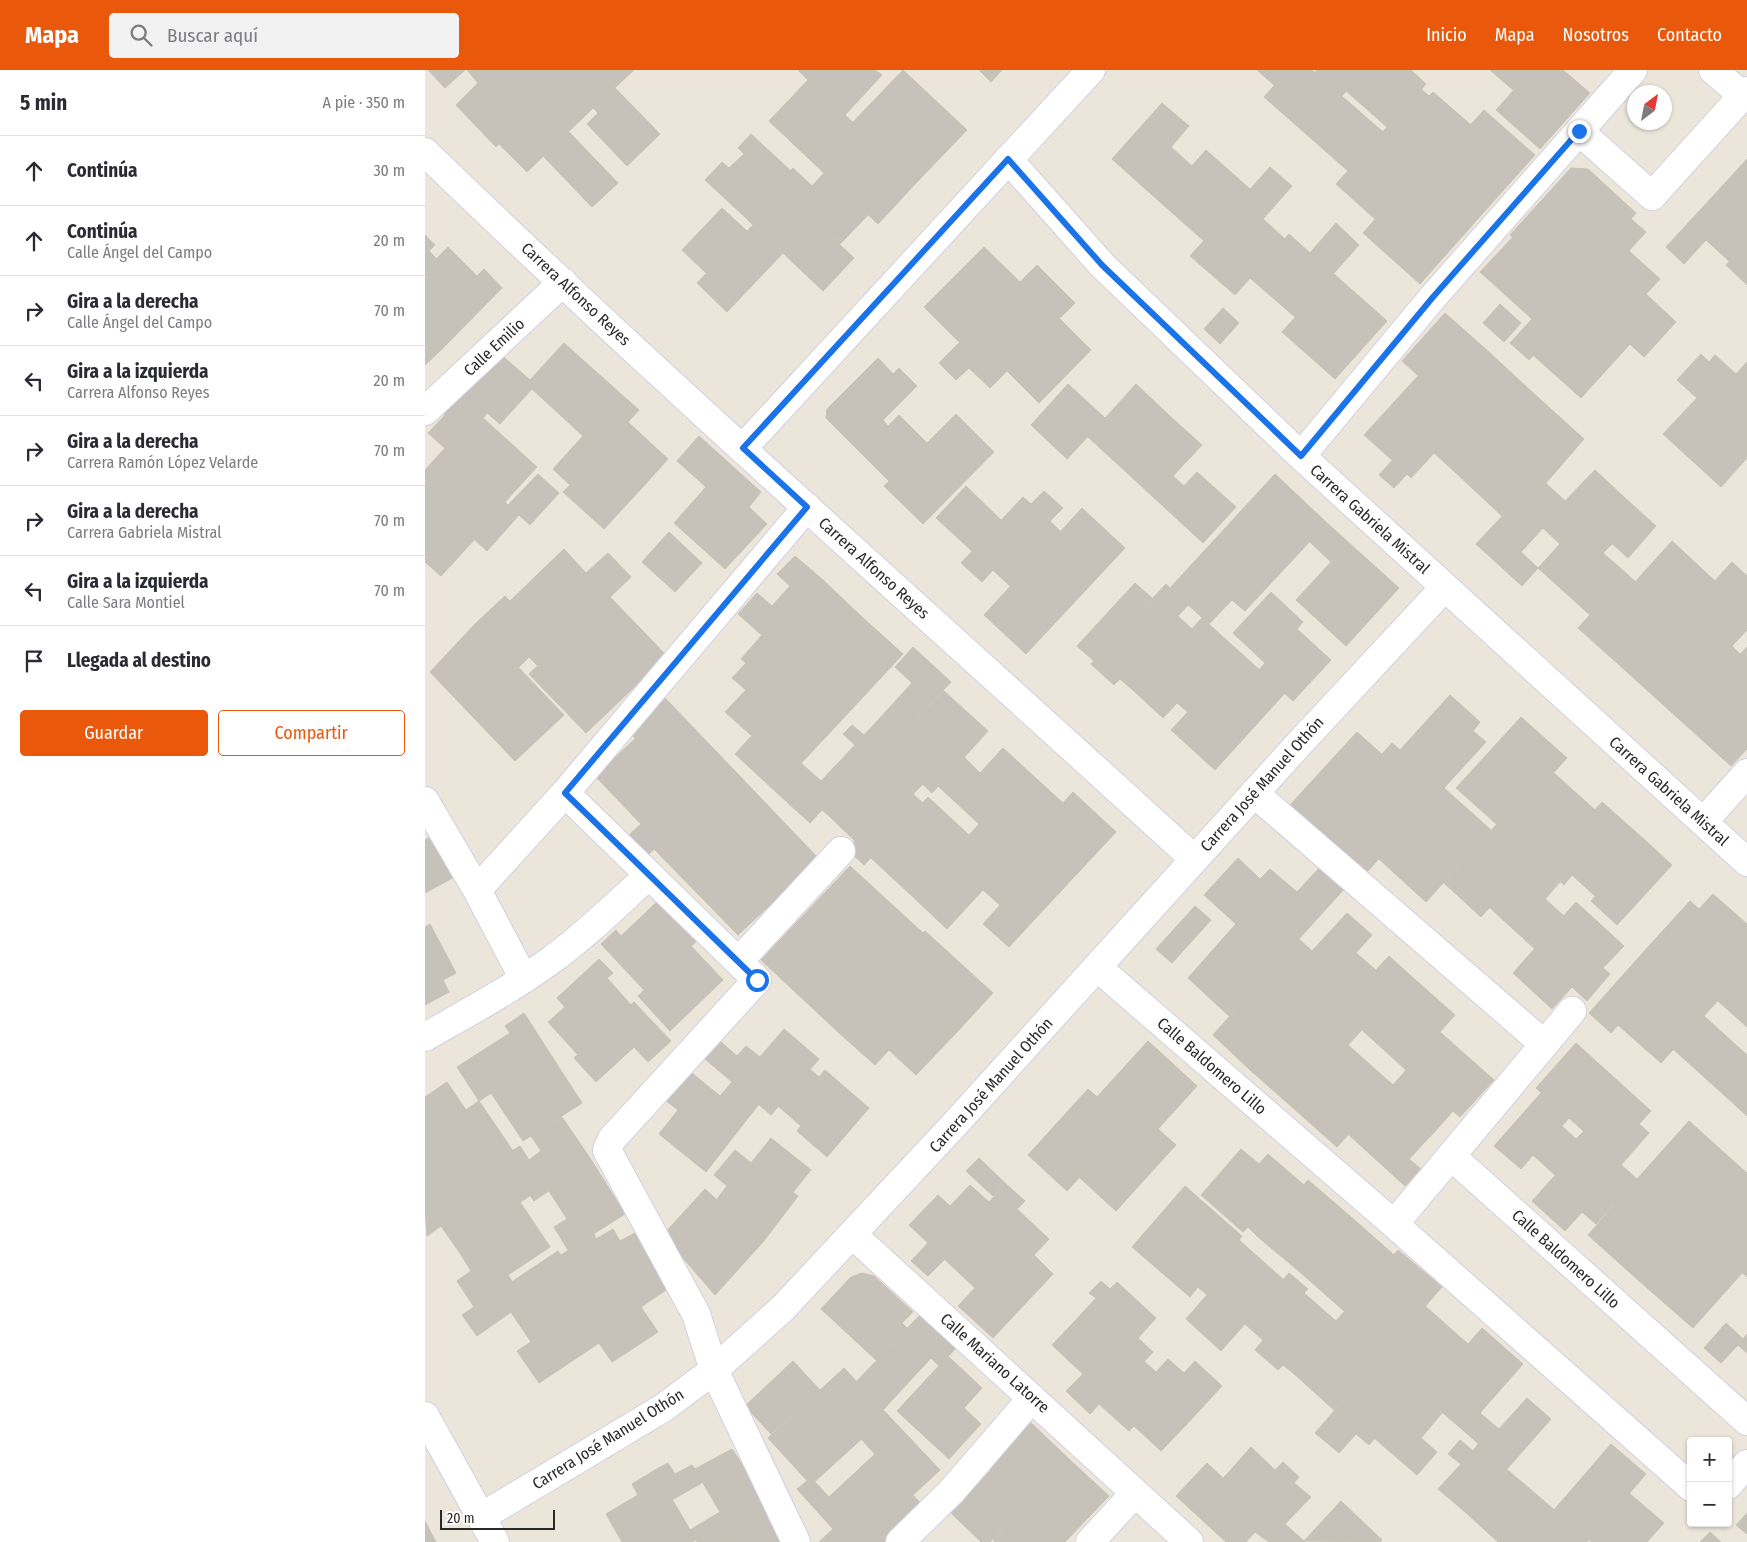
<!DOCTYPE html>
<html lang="es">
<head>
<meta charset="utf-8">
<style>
  body { margin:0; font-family:"Fira Sans Condensed",sans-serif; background:#f2f2f3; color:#2b2b33 }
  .controls { position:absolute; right:15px; bottom:15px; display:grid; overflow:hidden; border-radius:5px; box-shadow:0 1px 4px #0004 }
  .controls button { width:45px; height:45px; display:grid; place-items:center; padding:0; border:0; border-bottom:1px solid #e1e1e2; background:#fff; color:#2b2b33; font:25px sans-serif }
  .compass { position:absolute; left:1202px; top:15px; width:45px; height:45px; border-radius:50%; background:#fff; box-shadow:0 1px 4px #0004; rotate:32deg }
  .scale { position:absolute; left:15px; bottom:12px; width:115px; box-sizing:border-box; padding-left:5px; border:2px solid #292929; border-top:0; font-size:14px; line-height:18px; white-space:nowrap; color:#292929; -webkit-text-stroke:4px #fff; paint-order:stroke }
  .stop { position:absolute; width:15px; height:15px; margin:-11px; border:4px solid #1a73e8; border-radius:50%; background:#fff }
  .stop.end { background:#1a73e8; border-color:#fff; box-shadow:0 1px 5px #0008 }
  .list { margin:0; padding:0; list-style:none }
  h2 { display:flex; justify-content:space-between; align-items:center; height:65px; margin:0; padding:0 20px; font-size:21px }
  h2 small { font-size:16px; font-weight:400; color:#7c7c81 }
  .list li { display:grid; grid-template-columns:32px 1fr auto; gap:15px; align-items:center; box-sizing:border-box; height:70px; padding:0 20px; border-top:1px solid #e1e1e2 }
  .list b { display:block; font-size:19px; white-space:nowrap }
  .list p { margin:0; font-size:16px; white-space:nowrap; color:#7c7c81 }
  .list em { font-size:16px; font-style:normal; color:#7c7c81 }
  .actions { display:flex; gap:10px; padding:15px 20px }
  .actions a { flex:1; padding:11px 0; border:1px solid #ea580c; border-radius:5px; text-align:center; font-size:18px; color:#ea580c }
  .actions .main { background:#ea580c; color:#fff }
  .icon { flex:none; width:28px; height:28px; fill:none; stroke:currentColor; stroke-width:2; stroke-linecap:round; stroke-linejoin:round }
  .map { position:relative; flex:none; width:1322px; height:1472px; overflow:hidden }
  header { display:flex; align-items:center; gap:30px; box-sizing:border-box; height:70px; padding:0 25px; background:#ea580c; color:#fff }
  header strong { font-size:24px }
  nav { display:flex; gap:28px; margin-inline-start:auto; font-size:18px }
  .search { width:350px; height:45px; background:#f2f2f3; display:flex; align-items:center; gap:12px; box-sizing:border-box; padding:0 18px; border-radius:5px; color:#7c7c81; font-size:19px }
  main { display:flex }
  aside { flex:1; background:#fff }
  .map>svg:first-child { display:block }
  .building { fill:#c7c2b9; stroke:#c7c2b3 }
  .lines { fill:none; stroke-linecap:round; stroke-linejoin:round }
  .minor-casing { stroke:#cfd1e3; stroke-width:30 }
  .minor { stroke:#fff; stroke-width:28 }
  .route { stroke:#1a73e8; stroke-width:6 }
  .labels { text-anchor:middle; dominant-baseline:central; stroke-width:5; stroke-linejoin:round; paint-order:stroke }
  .street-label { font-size:16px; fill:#292929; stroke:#fff }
</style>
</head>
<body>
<header>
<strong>Mapa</strong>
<div class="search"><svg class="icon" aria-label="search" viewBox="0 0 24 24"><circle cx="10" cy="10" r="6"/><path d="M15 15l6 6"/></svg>Buscar aquí</div>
<nav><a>Inicio</a><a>Mapa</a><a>Nosotros</a><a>Contacto</a></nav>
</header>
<main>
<aside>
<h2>5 min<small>A pie · 350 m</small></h2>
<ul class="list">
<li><svg class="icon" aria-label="ahead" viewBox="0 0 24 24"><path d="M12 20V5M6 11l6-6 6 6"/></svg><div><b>Continúa</b></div><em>30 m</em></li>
<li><svg class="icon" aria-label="ahead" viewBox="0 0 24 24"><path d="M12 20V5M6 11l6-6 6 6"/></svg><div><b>Continúa</b><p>Calle Ángel del Campo</p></div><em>20 m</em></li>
<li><svg class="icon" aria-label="right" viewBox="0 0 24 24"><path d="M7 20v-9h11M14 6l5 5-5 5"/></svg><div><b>Gira a la derecha</b><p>Calle Ángel del Campo</p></div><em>70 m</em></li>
<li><svg class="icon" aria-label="left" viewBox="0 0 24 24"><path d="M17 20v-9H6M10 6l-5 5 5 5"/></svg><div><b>Gira a la izquierda</b><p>Carrera Alfonso Reyes</p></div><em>20 m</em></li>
<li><svg class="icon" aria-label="right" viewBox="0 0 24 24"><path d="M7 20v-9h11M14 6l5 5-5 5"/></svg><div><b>Gira a la derecha</b><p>Carrera Ramón López Velarde</p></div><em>70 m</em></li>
<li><svg class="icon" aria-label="right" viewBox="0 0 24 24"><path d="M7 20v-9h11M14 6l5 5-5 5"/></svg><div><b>Gira a la derecha</b><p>Carrera Gabriela Mistral</p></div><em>70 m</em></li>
<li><svg class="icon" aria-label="left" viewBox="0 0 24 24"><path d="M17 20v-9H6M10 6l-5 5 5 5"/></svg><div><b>Gira a la izquierda</b><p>Calle Sara Montiel</p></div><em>70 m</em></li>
<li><svg class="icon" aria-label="arrive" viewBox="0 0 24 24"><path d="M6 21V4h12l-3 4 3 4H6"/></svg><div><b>Llegada al destino</b></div></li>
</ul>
<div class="actions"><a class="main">Guardar</a><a>Compartir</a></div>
</aside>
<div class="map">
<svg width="1322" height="1472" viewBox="0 0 1322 1472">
  <rect width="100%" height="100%" fill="#ece5d9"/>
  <path class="building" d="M3,0h37l-20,18z
    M42,0h89l10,10 -70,67 -40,-42 22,-22z
    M131,0h20l-10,10z
    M151,0h58l-41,38 -27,-28z
    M373,0h19l-9,10z
    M392,0h58l7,5 -37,40 -37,-35z
    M478,0l64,60 -50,52 -64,-60z
    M554,0h23l-11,12z
    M832,0h31l-14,15z
    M863,0h24l71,62 -35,39 -84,-74z
    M892,0h48l-23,26 -27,-24z
    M940,0h46l15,14 -39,43 -41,-36z
    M1065,0h42l-19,20z
    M1107,0h31l27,23 -50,56 -44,-39z
    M141,10l27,28 -66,64 -28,-28z
    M383,10l37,35 -39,41 -37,-35z
    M190,18l45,46 -33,32 -40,-42 11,-11 -5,-5z
    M996,19l8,7 4,-4 38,33 -39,42 -45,-40z
    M737,33l27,23 -18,21 21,19 -32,36 -48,-43z
    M1059,40l51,45 -52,58 -51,-46z
    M420,45l72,67 -39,42 -72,-68z
    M962,57l39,35 -51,57 -39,-35z
    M144,62l49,51 -26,24 -49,-51z
    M326,64l40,37 -45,47 -41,-38 17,-18 7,6 15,-14 -6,-6z
    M781,80l44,39 -46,52 -44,-39z
    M1322,89v42l-21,-19z
    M1001,92l57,51 -63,71 -57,-51z
    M845,97l22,19 -29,33 22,20 -50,56 -45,-39z
    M368,98l19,18 12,-13 44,42 -28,29 -64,-59z
    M1146,98l17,1 48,44 -5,6 15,13 -63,69 -73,-66z
    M1301,112l21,19v41l-18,19 -23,-21 -22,24 -18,-17z
    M351,115l78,73 -31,33 -77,-73z
    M297,138l25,23 -41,42 -24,-23z
    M911,153l23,22 -64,72 -45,-39 39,-44 21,19z
    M328,155l30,28 -56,59 -30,-29z
    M0,165l10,10 -6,6 7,7 -11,12z
    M1088,167l70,64 -54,59 -19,-17 22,-24 -52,-47z
    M1322,172v43l-21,-20z
    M23,177l29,29 7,-7 18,19 -63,64 -14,-13v-69z
    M559,177l36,35 -60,61 -36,-36z
    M1204,181l31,28 -14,15 30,28 -32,35 -61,-56z
    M612,195l38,38 -85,85 -21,-20 -13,12 -17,-17z
    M909,204l53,47 -52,58 -53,-47z
    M1158,231l47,43 -49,54 -48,-43z
    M1075,234l21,19 -17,19 -21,-19z
    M798,238l16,15 -19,21 -16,-15z
    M1020,243l45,40 -44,48 -44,-40z
    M634,248l32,32 -52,53 -32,-32z
    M0,269l14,13 -14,13z
    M139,273l57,51 -38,42 -51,-47 -32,35 -37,-32 36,-39 31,27z
    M1065,283l41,38 -44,48 -41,-38z
    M1276,284l8,8 6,-7 21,19 11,-12v29l-27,28 -43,-39z
    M453,288l15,16 6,-6 18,18 -34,34 5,6 -27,27 -35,-35 1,-9z
    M993,306l28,25 -54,59 -28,-25z
    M643,314l37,34 -38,41 -36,-34z
    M711,314l36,34 -48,52 -36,-33z
    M34,317l28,26 -4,5 54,49 -32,35 -77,-69 17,-18 -7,-6z
    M1106,321l53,48 -38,44 -7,-6 -5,5 -47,-43z
    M1322,321v53l-27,-25z
    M196,324l18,16 -11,12 40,37 -27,30 -58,-53z
    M1272,328l23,21 -33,37 -24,-22z
    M1021,331l41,38 -31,34 -22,-20 -23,25 -4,-4 -13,14 -15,-13z
    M531,344l38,38 -71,72 -39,-38z
    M474,345l28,28 -38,38 -28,-28z
    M747,348l30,27 -29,31 11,10 -20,21 -40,-37z
    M1295,349l27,25v14l-26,29 -34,-31z
    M158,366l58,53 -37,40 -41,-37 7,-7 -17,-16z
    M274,366l62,56 -12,15 18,17 -42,45 -51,-46 32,-36 -29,-26z
    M1062,369l47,43 -32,34 -46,-43z
    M20,378l74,67 -32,36 -62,-57v-24z
    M1170,400l30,28 -29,31 -31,-28z
    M772,402l39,35 -33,36 -39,-36z
    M113,404l21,19 -29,32 -22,-20z
    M850,404l52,49 -82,88 -13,-11 -23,24 -39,-36z
    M1114,407l45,41 -24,26 -17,-16 -22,24 17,16 -16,18 -46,-42z
    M541,416l35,34 -28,32 -37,-34z
    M619,421l19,17 -13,13 11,11 -50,55 -18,-17 -11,12 -21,-19 62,-66 8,7z
    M0,424l50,45 -34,37 -16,-14z
    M1200,428l31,28 -28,32 -32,-29z
    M657,438l43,40 -99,106 -42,-39z
    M1159,448l28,26 -9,9 24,21 -37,41 -52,-47z
    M902,453l72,65 -53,58 -50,-46 35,-38 -22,-21z
    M244,462l33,31 -27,29 -33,-30z
    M1247,471l43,40 -37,40 -43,-39z
    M139,479l22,24 22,-20 23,24 -93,89 -9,-9 -11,11 -42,-45 29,-27 5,5z
    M370,486l28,24 -56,60 -29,-26 19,-21 15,13 18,-20 -13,-12z
    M1307,492l15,14v54l-15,16 8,8 -12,13 -50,-46z
    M1202,504l48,44 -49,53 -48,-43z
    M398,510l39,37 -66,71 -32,-30 11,-11 -8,-7z
    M710,513l17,15 -58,63 -17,-15z
    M741,514l22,21 -10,11 14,13 -58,62 -14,-12 -6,6 -23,-21z
    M846,522l32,30 -6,7 34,31 -38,41 -34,-31 6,-7 -32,-30z
    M185,527l57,59 -81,77 -57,-59z
    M437,547l41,37 -66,71 -41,-37z
    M777,548l40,36 -54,58 -11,-9 -14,15 -29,-27z
    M1250,548l53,49 -48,53 -54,-49z
    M51,553l88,92 -49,46 -85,-89z
    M337,565l13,12 -11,11 32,30 -44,48 -27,-24 21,-22 -14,-12 14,-15 -5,-4z
    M488,577l38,35 -64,69 -20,-19 45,-49 -17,-16z
    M1322,577v37l-19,-17z
    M817,584l43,39 -70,77 -44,-40z
    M1303,597l19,17v65l-16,17 -51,-46z
    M371,618l41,37 -62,66 -40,-37z
    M519,621l44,40 -56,62 -45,-42z
    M1025,625l30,27 -7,9 13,11 -53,58 -51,-46 10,-11 8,7z
    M240,628l70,73 -35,34 -71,-73z
    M1096,647l46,41 -65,71 -46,-41z
    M427,655l12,10 3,-3 20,19 -59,64 -6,-5 -12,13 -35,-32 26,-28 20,18 34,-36 -12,-11z
    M932,662l76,68 -67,73 -76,-68z
    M210,669l65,66 -52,50 -19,-20 12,-11 -46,-48z
    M578,678l25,23 -49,53 -41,-38 26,-29 16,16z
    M462,681l36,33 -10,10 10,9 -59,62 -17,-16 8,-8 -27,-26z
    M310,701l84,88 -36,34 -83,-88z
    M603,701l35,32 -59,64 -35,-32z
    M1129,703l41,37 -51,57 -42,-38z
    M1019,718l47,42 -65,72 -47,-43z
    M648,722l43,40 -69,74 -43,-39z
    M503,727l41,38 -57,61 -41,-38z
    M1177,732l44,39 -50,56 -24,-22 -8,10 -20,-18z
    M275,735l83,88 -45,42 -84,-86z
    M1072,754l37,34 -53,59 -37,-34z
    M9,765l22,41 -31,17v-53z
    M544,765l35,32 -57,62 -35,-33z
    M1221,771l26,24 -55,60 -26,-24z
    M813,788l22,21 10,-10 27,23 24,-26 25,21 -78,86 -42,-38 10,-11 -32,-29z
    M1109,788l26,24 -15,17 19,17 -29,33 -46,-42z
    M425,796l73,67 -34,37 -73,-68z
    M579,797l43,39 -38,41 -26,-23 17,-19 -17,-15z
    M1288,824l34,30v45l-34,37 -65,-59 42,-46 9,8z
    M236,828l38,41 -55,51 -43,-46 15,-14 5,6z
    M391,832l77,71 -55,59 -77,-72z
    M1151,832l48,44 -21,22 7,6 -23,27 -15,-14 -20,22 -39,-36z
    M770,836l16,14 -39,43 -16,-14z
    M922,843l25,22 -65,72 -39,-34 31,-34 13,12z
    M5,854l26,49 -13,7 6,12 -24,13v-78z
    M500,861l68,62 -36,39 -68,-62z
    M801,865l42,38 -39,43 -41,-38z
    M266,876l32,34 -53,51 -32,-35z
    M1223,877l65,59 -52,57 -43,-38 -7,8 -22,-20z
    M931,883l20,17 13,-14 22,20 -63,69 -41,-38z
    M174,889l14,14 -6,5 24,27 -53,50 -30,-33 17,-15 -8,-9z
    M1322,899v58l-29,-26z
    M468,903l64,59 -41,43 -27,-25 -14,15 -37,-33z
    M843,903l39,34 -57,63 -37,-35z
    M986,906l44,39 -49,55 -44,-40z
    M209,932l37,39 -23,21 -14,-15 -38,35 -22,-24z
    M882,937l41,38 -56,62 -42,-37z
    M99,943l27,42 -72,46 -22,-34 53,-34 -5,-7z
    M1279,946l43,39v14l-23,26 -51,-46z
    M359,959l35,30 -48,56 -66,-56 15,-18 17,15 9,-10 14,11z
    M1015,962l54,48 -34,37 -7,-6 -14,16 -46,-42z
    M723,971l24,22 -50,56 -25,-22z
    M1151,973l54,49 -40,45 -54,-49z
    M923,975l45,40 -56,62 -45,-40z
    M126,985l31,48 -59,38 -32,-48z
    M747,993l25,23 -39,43 18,16 -12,13 -42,-39z
    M262,999l33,27 12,-14 27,22 -53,68 -47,-38 19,-24 -14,-11z
    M385,999l9,8 6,-7 44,38 -42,49 -30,-26 4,-5 -23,-20z
    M1322,999v47l-23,-21z
    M22,1012l19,28 -41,27v-40z
    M968,1015l46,42 -30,32 12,10 -16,17 -57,-52z
    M663,1019l40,35 -61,67 -39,-36z
    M1205,1022l21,19 -12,13 10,9 -28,32 -31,-28z
    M1116,1023l28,25 -7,8 14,13 8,-8 6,6 -35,38 -22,-20 -12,14 -27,-23z
    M54,1031l34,50 -88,58v-72z
    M137,1047l30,44 -58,40 -30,-45 16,-10 9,14 12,-9 -10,-15z
    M1264,1051l51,46 -52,57 -51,-45z
    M703,1054l36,34 -48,53 -37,-34z
    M1165,1067l47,42 -41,45 -14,-12 -17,19 -33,-30z
    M346,1068l40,32 -18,22 5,4 -35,46 -46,-43 10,-13 -13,-11 21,-25 16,13z
    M816,1079l18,15 9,-10 36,31 -46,52 -10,-10 -5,5 -42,-37z
    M79,1086l27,39 -58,39 5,7 -18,12 -19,-27 -14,10 -2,-27z
    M554,1088l27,26 -13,12 -27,-25z
    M167,1091l33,53 -57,36 -14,-23 13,-8 -18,-28z
    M1315,1097l7,6v104l-59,-53z
    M1212,1109l51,45 -50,56 -50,-45z
    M883,1110l42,36 -49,57 -43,-36z
    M581,1114l19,17 -8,8 17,16 -59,63 -36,-34z
    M545,1115l19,17 -50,52 6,5 -17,17 -17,-15 17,-18 -19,-18 29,-30 12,11z
    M760,1116l57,50 -3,4 9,8 -41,47 -9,-8 -8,10 -58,-50z
    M280,1119l58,53 -48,53 -52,-60z
    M95,1132l30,45 -42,28 4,6 -38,26 -17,-26 14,-10 -11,-18 18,-12 -5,-7z
    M925,1146l44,39 -50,56 -43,-38z
    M1263,1154l54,49 -49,55 -55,-48z
    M609,1155l15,14 -15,16 19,19 -60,64 -35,-32z
    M188,1159l7,12 15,-8 17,29 -60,40 -31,-47 33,-21 2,5z
    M823,1178l36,32 -63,71 -35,-32z
    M973,1180l44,37 -62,71 -44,-37z
    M133,1181l34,51 -61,40 -20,-30 -34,24 -15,-21z
    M227,1192l17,26 -28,19 17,25 -32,21 -34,-51z
    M437,1203l12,3 39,36 -11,11 5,5 -31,32 -55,-51 30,-32z
    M864,1203l19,16 -4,4 32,28 -44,51 -9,-7 -5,5 -23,-20 8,-10 -18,-16z
    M676,1211l9,8 7,-7 39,36 -18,20 15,14 -21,23 -58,-53 22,-24 -7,-5z
    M167,1232l34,51 -14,9 -13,-19 -60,40 -22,-32z
    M1000,1236l43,38 -45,52 -43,-38z
    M495,1245l20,19 3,-4 16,15 -20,21 -8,-8 -48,52 -26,-29z
    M911,1251l44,37 -46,52 -42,-38z
    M649,1252l55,50 -39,42 -24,-23 17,-17 -31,-29z
    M1301,1253l17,16 4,-5v19l-9,-8 -17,18 -17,-15z
    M1057,1258l41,36 -59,67 -41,-35z
    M523,1286l34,32 -18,20 17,16 -32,35 -52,-48z
    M955,1288l36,32 -47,55 -13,-11 -17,19 -24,-20z
    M743,1289l16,14 11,-12 27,25 -36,39 -54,-50 13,-13 11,10z
    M368,1291l27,29 -49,44 -26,-28z
    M419,1298l44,47 -77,70 -43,-47z
    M704,1302l57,53 -25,26 -27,-25 -5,5 -30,-27z
    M991,1320l26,23 -21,25 16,14 -20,23 -43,-37z
    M1102,1328l24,21 -44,50 -43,-38 16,-18 19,16z
    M463,1345l52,55 -27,25 -52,-56z
    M600,1347l45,43 -43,44 -45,-43z
    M1035,1370l13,11 5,-7 25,22 -39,45 -26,-22 23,-25 -13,-10z
    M1186,1374l35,30 -57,66 -35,-30z
    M826,1377l24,23 8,-8 16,15 -5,6 17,14 -26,27 -56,-52z
    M307,1379l8,12 -68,39 -17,-30 13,-7 7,11 17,-9 3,4z
    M450,1384l50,54 -37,34h-69l14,-13 -36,-40 10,-8 4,4 4,-3 14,15z
    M645,1390l39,36 -44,46 -38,-38z
    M315,1391l32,54 -46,27h-29l-7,-12 30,-18 -17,-29z
    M782,1393l16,15 6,-6 56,52 -16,18 -14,-10 -9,10h-20l-50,-46z
    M1078,1396l41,35 -36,41h-10l-34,-31z
    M230,1400l41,70 -4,2h-70l-16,-28 32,-19 -6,-11z
    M566,1400l36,34 -37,38h-9l-30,-29z
    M1204,1423l35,30 -17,19h-56l-2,-2z
    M916,1431l41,39 -2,2 -76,-1z
    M1119,1431l45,39 -2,2h-79z
    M602,1434l38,38h-70l-2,-2z
    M1322,1443v21l-11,-9z
    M342,1448l15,24h-56z
    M0,1451l11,21h-11z
    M860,1454l19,17 1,1h-36z
    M1285,1462l11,10h-21z"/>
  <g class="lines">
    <g class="minor-casing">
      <path id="minor" d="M1288,0l30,26
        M1154,61l73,65 95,-105
        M0,82c250,242 513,472 769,707
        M583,89l94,106 199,191 446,406
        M0,341l138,-129
        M318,378l348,-378
        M876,386l132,-159 200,-227
        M140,723l192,187 -145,159 -5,11 89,164 18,56 82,172
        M829,723l290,251
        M0,731l52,89 47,89
        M1278,752l44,-49
        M52,820l88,-97 242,-286
        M314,891l102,-110
        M672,897l297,257 297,263
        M0,967c42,-24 85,-47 125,-76 35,-25 66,-56 98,-85
        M1026,1086l296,265
        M969,1154l178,-213
        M428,1165l336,307
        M0,1346l70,126
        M1303,1415l19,-21
        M56,1447l182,-109 51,-38 69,-62 171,-183 343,-379 148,-159
        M475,1472l51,-50 81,-94
        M665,1472l45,-49"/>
    </g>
    <use href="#minor" class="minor"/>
  </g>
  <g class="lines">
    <path class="route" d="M332,910l-192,-187 242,-286 -64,-59 265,-289 94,106 199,191 132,-159 146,-166"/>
  </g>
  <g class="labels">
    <g class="street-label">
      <text transform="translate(151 224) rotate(43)">Carrera Alfonso Reyes</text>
      <text transform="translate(69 277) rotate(-43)">Calle Emilio</text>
      <text transform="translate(945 449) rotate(42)">Carrera Gabriela Mistral</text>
      <text transform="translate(449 498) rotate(42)">Carrera Alfonso Reyes</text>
      <text transform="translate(837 714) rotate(-48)">Carrera José Manuel Othón</text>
      <text transform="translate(1244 721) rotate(42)">Carrera Gabriela Mistral</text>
      <text transform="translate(787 996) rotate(41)">Calle Baldomero Lillo</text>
      <text transform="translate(566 1015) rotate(-48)">Carrera José Manuel Othón</text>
      <text transform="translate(1141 1189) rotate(42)">Calle Baldomero Lillo</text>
      <text transform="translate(570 1293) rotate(42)">Calle Mariano Latorre</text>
      <text transform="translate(183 1369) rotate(-32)">Carrera José Manuel Othón</text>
    </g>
  </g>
</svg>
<div class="controls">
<button>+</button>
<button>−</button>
</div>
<svg class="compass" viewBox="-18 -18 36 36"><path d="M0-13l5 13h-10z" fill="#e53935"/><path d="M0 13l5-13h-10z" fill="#7c7c81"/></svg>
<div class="scale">20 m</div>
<div class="stop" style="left:332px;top:910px"></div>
<div class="stop end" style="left:1154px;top:61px"></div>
</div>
</main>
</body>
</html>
